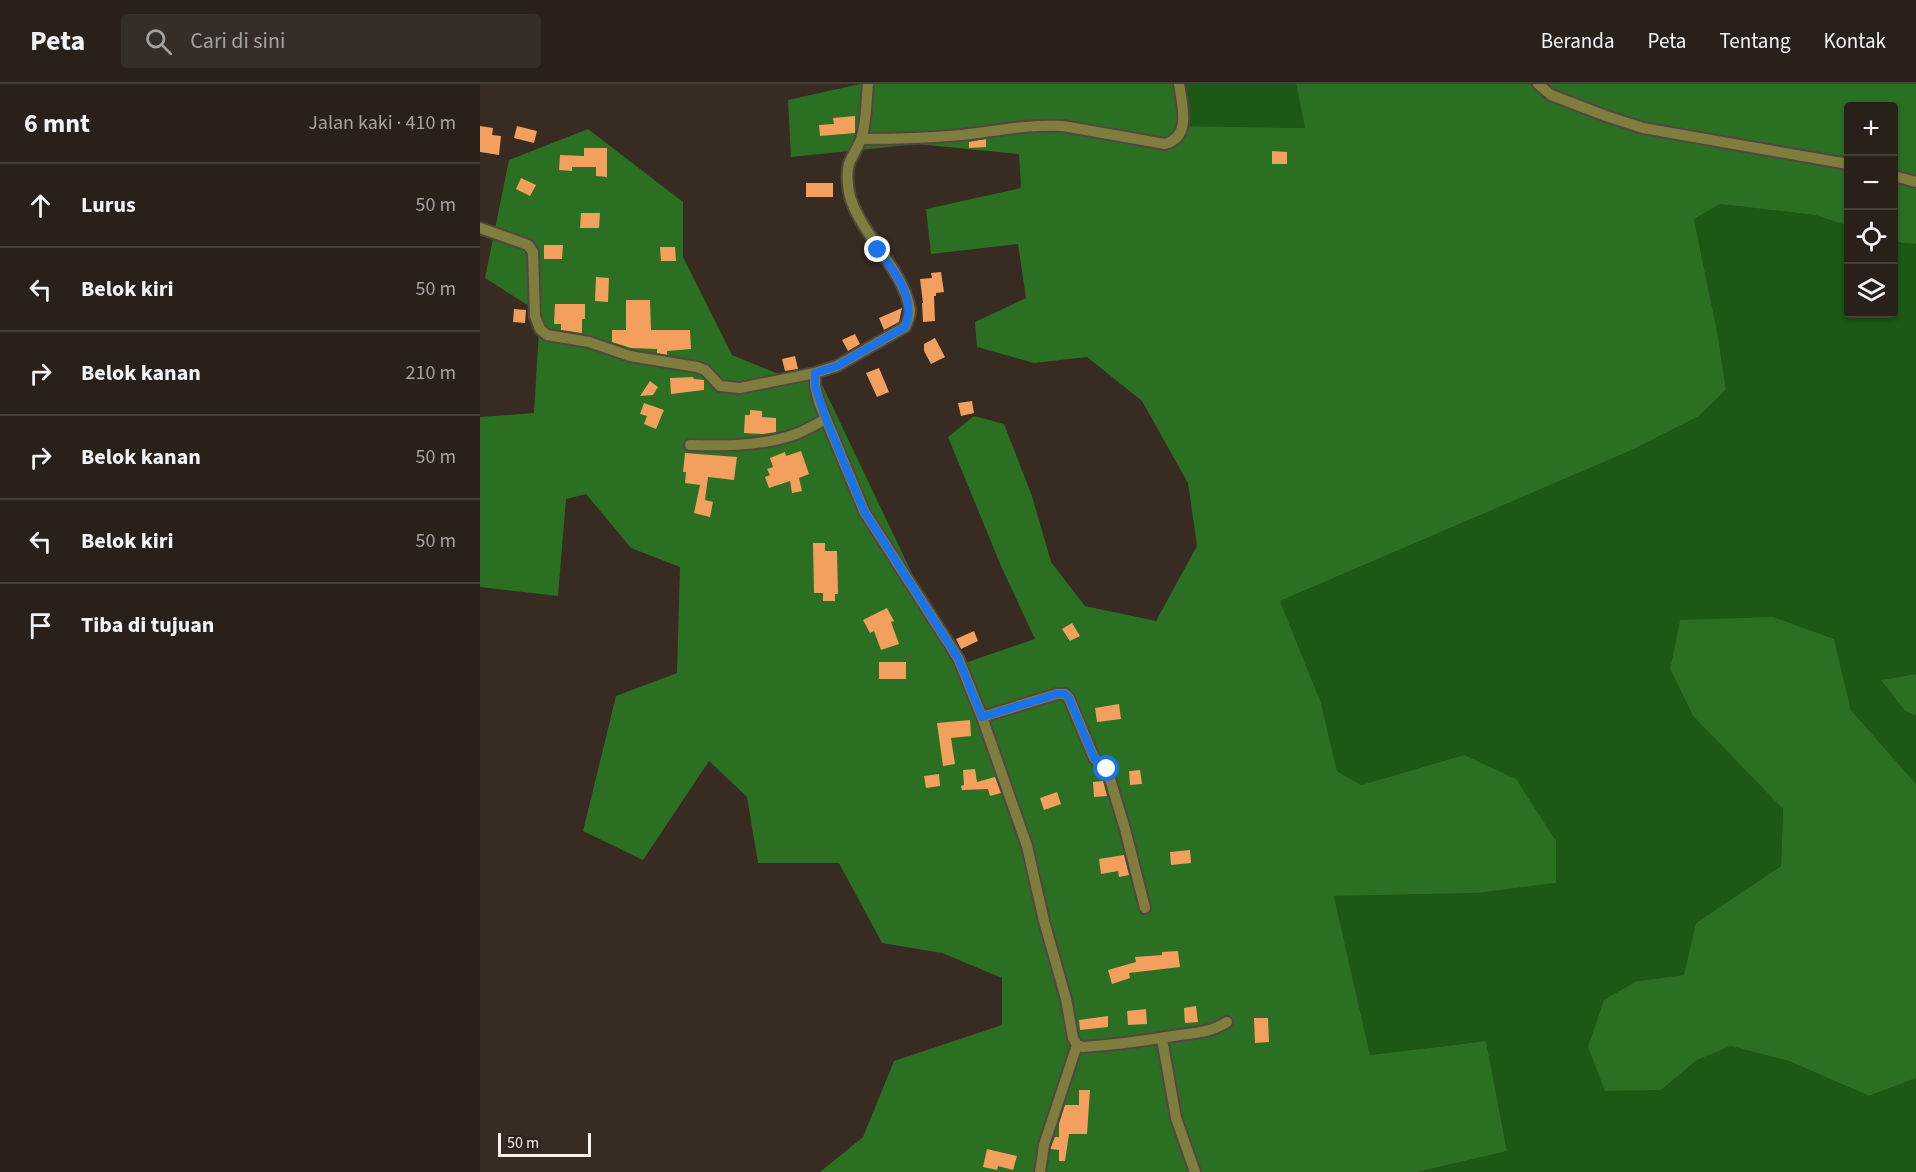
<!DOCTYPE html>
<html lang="id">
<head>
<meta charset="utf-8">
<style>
  body { margin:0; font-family:"Source Sans 3",sans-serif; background:#352d27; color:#f1f3f6 }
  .controls { position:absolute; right:18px; top:18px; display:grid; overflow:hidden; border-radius:6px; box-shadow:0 2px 4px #0004 }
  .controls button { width:54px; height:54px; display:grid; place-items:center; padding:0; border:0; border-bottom:2px solid #453e39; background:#29201a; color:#f1f3f6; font:30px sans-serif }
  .scale { position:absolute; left:18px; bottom:15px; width:93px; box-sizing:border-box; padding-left:6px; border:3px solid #f9f1eb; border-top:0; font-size:16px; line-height:21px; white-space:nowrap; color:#f9f1eb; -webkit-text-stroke:4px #2d2119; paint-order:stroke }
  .stop { position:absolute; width:18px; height:18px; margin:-14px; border:4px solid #1a73e8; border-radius:50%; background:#fff }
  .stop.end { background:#1a73e8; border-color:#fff; box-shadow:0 2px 6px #0008 }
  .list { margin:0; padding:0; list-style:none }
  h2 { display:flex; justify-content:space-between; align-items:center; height:78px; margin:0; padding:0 24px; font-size:26px }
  h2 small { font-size:20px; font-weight:400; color:#a5a3a2 }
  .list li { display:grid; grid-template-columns:39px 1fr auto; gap:18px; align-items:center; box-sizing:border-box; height:84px; padding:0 24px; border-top:2px solid #453e39 }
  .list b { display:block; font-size:22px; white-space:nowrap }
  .list em { font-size:20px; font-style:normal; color:#a5a3a2 }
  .icon { flex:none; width:33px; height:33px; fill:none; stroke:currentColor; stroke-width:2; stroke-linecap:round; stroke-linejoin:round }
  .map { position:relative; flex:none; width:1436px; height:1088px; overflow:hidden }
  header { display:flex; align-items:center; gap:36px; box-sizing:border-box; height:84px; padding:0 30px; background:#29201a; border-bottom:2px solid #453e39 }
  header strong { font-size:28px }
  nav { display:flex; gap:33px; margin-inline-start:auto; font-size:21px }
  .search { width:420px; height:54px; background:#352d27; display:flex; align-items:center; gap:15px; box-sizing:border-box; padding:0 21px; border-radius:6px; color:#a5a3a2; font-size:22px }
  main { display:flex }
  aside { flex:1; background:#29201a }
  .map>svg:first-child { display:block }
  .green { fill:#1b5914 }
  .forest { fill:#2b6f23 }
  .building { fill:#f39f5e }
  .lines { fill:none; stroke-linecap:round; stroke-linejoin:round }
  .street-casing { stroke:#52473e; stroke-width:14 }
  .street { stroke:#7f7e3e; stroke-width:10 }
  .route { stroke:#1a73e8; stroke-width:8 }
</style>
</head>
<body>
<header>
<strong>Peta</strong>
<div class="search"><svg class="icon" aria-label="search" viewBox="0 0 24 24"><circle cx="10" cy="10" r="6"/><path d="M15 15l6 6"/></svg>Cari di sini</div>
<nav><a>Beranda</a><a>Peta</a><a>Tentang</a><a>Kontak</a></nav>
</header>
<main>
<aside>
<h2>6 mnt<small>Jalan kaki · 410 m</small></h2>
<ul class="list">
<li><svg class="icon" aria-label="ahead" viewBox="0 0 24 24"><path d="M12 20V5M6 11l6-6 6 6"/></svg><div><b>Lurus</b></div><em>50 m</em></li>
<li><svg class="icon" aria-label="left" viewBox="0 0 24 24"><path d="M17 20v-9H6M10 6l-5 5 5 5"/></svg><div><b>Belok kiri</b></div><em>50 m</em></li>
<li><svg class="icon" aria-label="right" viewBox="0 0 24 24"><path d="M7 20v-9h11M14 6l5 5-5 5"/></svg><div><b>Belok kanan</b></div><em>210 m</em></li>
<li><svg class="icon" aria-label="right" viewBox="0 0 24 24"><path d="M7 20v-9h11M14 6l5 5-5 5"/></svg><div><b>Belok kanan</b></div><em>50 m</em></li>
<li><svg class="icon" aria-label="left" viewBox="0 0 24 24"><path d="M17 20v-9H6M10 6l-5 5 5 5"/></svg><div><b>Belok kiri</b></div><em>50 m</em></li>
<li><svg class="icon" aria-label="arrive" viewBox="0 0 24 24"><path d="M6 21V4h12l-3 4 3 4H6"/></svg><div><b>Tiba di tujuan</b></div></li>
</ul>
</aside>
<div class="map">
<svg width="1436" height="1088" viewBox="0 0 1436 1088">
  <rect width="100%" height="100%" fill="#372b22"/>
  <path class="green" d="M701,0h115l9,44 -122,-2z
    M1240,120l95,11 33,11v88h46v-74l8,3 14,1v430l-34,6 23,31 11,5v68l-65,-74 -17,-71 -154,-19 -10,49 23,47 90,93 -2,57 -85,57 -11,52 -48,6 24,109 36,-30 34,-14 58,15 80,35 47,-18v94h-498l89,-21 -21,-110 -116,14 -36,-159 144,-3 78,-10 -92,-128 -103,30 -24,-14 -16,-68 -41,-102 352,-151 67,-34 27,-26 -8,-54 -24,-117z"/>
  <path class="forest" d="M380,0h321l2,42 122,2 -9,-44h620v160l-14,-1 -8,-3v-134h-46v120l-33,-11 -95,-11 -26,15 24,117 8,54 -27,26 -67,34 -352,151 41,102 16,68 24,14 103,-30 52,24 40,62v42l-78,10 -144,3 36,159 116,-14 21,110 -89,21h-598l43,-35 31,-76 108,-36v-47l-60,-25 -60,-10 -43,-80h-81l-11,-66 -38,-36 -66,99 -60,-29 33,-135 61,-23 3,-106 -49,-19 -45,-54 -20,5 -8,97 -78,-9v-170l54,-4 6,-100 -55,-35 24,-118 79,-31 95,73v55l49,98 44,18 42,3 138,290 79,-27 -34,-73 -53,-129 26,-21 30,8 28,72 19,66 34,44 71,15 41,-75 -9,-63 -46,-82 -55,-44 -53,6 -57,-16 -2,-25 51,-24 -8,-54 -87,10 -5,-45 95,-21 -2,-34 -102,-10 -126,13 -3,-57z
    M1293,533l61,22 17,71 65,74v294l-47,18 -80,-35 -58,-15 -34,14 -36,30 -56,1 -17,-44 16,-47 33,-19 47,-6 12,-52 85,-57 2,-57 -90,-93 -23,-47 10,-49z
    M1436,590v42l-11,-5 -24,-31z"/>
  <path class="building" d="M375,32v17l-35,3 -1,-11 15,-1 -1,-6z
    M0,42l13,2 -1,7 9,1 -2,19 -19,-3z
    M37,42l20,5 -3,12 -20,-5z
    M506,55v8l-17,1v-6z
    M104,64h23v29l-11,-1v-9h-24v4l-13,-1 1,-15 24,1z
    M792,67l15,1v12h-15z
    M41,94l15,7 -6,11 -14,-7z
    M326,99h27v14h-27z
    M101,129h19l-1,15h-19z
    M64,161h19l-1,14h-18z
    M180,163h15l1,14h-15z
    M461,188l3,20 -8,1v3h-2l1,25 -12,1 -1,-19h1l-3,-24 12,-1 -1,-5z
    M116,193l13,1 -1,24 -13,-1z
    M146,216h24l1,30h39l1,19 -24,2v4l-10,-2v-4l-26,-1 -19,-6v-12h14z
    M75,220h30v15h-3v14l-21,-3v-6h-7z
    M422,224l-3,14 -15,8 -5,-12z
    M34,225l12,1 -1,13 -12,-1z
    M375,250l5,10 -12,7 -6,-11z
    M455,254l10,19 -14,7 -7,-13v-7z
    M315,272l3,13 -13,2 -3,-12z
    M399,284l10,24 -12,5 -11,-24z
    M213,293l1,2 10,1v10l-33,4 -1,-16z
    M170,297l8,6 -5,8 -13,1z
    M492,317l2,12 -13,3 -3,-13z
    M164,319l20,7 -8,19 -12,-5 3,-8 -7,-2z
    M270,326l12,1v6l14,1v14l-13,2 -19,-1 1,-18h5z
    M321,367l8,23 -10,4 3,13 -10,2 -2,-12 -21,7 -4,-11 5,-2 -3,-6 6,-2 -3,-9 15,-6 1,4z
    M205,369l52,4 -3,23 -26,-3 -3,23 8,2 -3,15 -16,-4 6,-28 -15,-2 1,-11h-3z
    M333,459h12v8h12l1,43h-3v7h-12v-8h-9z
    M407,524l7,13 -3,1 8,22 -18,6 -7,-19 -4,2 -7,-13z
    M592,539l8,13 -10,5 -8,-12z
    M494,547l4,10 -17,8 -5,-10z
    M399,578h27v17h-27z
    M639,620l2,15 -24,3 -2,-14z
    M490,636l1,16 -20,2 4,26 -12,2 -6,-43z
    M495,685l2,13 18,-5 6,16 -11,3 -2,-7 -26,1 -1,-4 3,-1 -1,-15z
    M660,686l2,14 -12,1 -1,-14z
    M459,690l1,12 -14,2 -2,-12z
    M623,697l4,15 -13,1 -1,-15z
    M577,708l4,12 -17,6 -4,-12z
    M710,766l1,13 -20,2 -1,-13z
    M644,771l5,20 -10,2 -1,-6 -17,3 -2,-15z
    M698,867l2,16 -51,6 1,5 -18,6 -4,-14 28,-8 -1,-5 27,-2v-3z
    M716,922l2,16 -13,1 -1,-15z
    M666,925l1,15 -19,1 -1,-14z
    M628,932v11l-28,3 -1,-10z
    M774,934h14l1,24 -14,1z
    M599,1006h11l-3,44h-18l-4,27h-6v-11l-8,-1v-2l4,-10h4v-13l6,-19h14z
    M507,1065l30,7 -4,14 -15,-4 -1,4 -14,-3z"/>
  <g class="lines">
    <g class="street-casing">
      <path id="street" d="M1058,0l13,11 55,21 37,12 205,36
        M381,55c34,0 67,-1 101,-4 34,-4 66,-11 101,-9l102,18c27,-7 17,-39 14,-60
        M1414,92l22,6
        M0,144l48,17 5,7 2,64 5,13 7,6 42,7 41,14 67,11 8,3 15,16 20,2 75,-15 22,-7 68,-39c3,-6 5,-11 5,-17 -5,-37 -46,-73 -59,-110 -3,-9 -5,-27 -2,-36 3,-9 9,-16 12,-25 6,-18 5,-37 7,-55
        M335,289v13l4,16 45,109 94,147 24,59 45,129 17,75 22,78 7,39 4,7 6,2c30,-2 60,-6 90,-11 20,-3 37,-3 54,-14
        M210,361c35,1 73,1 106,-11 11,-4 20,-10 30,-15
        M502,633l75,-23h8l4,4 25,60 13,11 18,60 20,79
        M682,955l14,79 19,54
        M560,1088l4,-27 33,-100"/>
    </g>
    <use href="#street" class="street"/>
  </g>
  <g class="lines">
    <path class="route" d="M398,166c17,21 39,50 27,77l-68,39 -22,7v13l11,33 38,92 94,147 24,59 75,-23h8l4,4 25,60 13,11"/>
  </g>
</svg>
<div class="controls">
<button>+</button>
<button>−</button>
<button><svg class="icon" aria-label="locate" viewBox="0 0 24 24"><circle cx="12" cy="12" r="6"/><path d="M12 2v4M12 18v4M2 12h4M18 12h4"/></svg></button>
<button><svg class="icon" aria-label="layers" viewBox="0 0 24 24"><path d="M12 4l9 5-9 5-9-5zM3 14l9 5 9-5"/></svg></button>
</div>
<div class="scale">50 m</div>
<div class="stop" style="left:627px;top:685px"></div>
<div class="stop end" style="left:398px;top:166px"></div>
</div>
</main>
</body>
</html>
